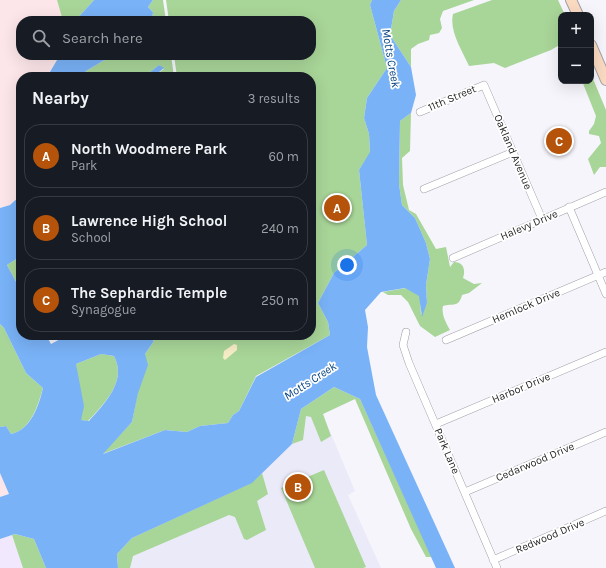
<!DOCTYPE html>
<html lang="en">
<head>
<meta charset="utf-8">
<style>
  body { margin:0; font-family:Karla,sans-serif; background:#242831; color:#f1f3f6 }
  .controls { position:absolute; right:12px; top:12px; display:grid; overflow:hidden; border-radius:8px; box-shadow:0 4px 16px #0002 }
  .controls button { width:36px; height:36px; display:grid; place-items:center; padding:0; border:0; border-bottom:1px solid #363941; background:#171b24; color:#f1f3f6; font:20px sans-serif }
  .you { position:absolute; left:347px; top:265px; width:14px; height:14px; margin:-10px; border:3px solid #fff; border-radius:50%; background:#1a73e8; box-shadow:0 0 0 6px #1a73e833 }
  .badge { display:grid; place-items:center; width:26px; height:26px; border-radius:50%; background:#b45309; color:#fff; font-size:13px; font-weight:700 }
  .pin { position:absolute; translate:-50% -50%; border:2px solid #fff; box-shadow:0 1px 4px #0006 }
  .list { margin:0; padding:0; list-style:none }
  h2 { display:flex; justify-content:space-between; align-items:center; height:52px; margin:0; padding:0 16px; font-size:17px }
  h2 small { font-size:13px; font-weight:400; color:#9ea1a6 }
  .list li { display:grid; grid-template-columns:26px 1fr auto; gap:12px; align-items:center; box-sizing:border-box; height:64px; margin:0 8px 8px; padding:0 8px; border:1px solid #363941; border-radius:16px }
  .list b { display:block; font-size:15px; white-space:nowrap }
  .list p { margin:0; font-size:13px; white-space:nowrap; color:#9ea1a6 }
  .list em { font-size:13px; font-style:normal; color:#9ea1a6 }
  .icon { flex:none; width:22px; height:22px; fill:none; stroke:currentColor; stroke-width:2; stroke-linecap:round; stroke-linejoin:round }
  .map { position:relative; flex:none; width:606px; height:568px; overflow:hidden }
  .search { position:absolute; background:#171b24; box-shadow:0 4px 16px #0002; left:16px; top:16px; width:300px; height:44px; display:flex; align-items:center; gap:10px; box-sizing:border-box; padding:0 14px; border-radius:16px; color:#9ea1a6; font-size:15px }
  .panel { position:absolute; background:#171b24; box-shadow:0 4px 16px #0002; left:16px; top:72px; width:300px; height:268px; border-radius:16px }
  .map>svg:first-child { display:block }
  .commercial { fill:#fce6e9 }
  .industrial { fill:#f1e8fd }
  .built { fill:#ebeaf8 }
  .green { fill:#a8d598 }
  .sand { fill:#f7edc7 }
  .water { fill:#79b2f7; fill-rule:evenodd }
  .lines { fill:none; stroke-linecap:round; stroke-linejoin:round }
  .street-casing { stroke:#a09fa5; stroke-width:8 }
  .secondary-casing { stroke:#a09fa5; stroke-width:12 }
  .street { stroke:#fff; stroke-width:7 }
  .secondary { stroke:#fbdac2; stroke-width:10 }
  .labels { text-anchor:middle; dominant-baseline:central; stroke-width:3.5; stroke-linejoin:round; paint-order:stroke }
  .street-label { font-size:11px; fill:#262628; stroke:#fff }
  .water-label { font-size:12px; font-style:italic; fill:#054380; stroke:#fff }
</style>
</head>
<body>
<div class="map">
<svg width="606" height="568" viewBox="0 0 606 568">
  <rect width="100%" height="100%" fill="#f6f5fc"/>
  <path class="commercial" d="M0,0h57l6,21h-42v34h39l-13,22h-26v118l-11,10 -10,3z
    M0,473l9,21 -9,3z"/>
  <path class="industrial" d="M12,535l11,33h-23v-29z"/>
  <path class="built" d="M301,409l20,1 34,81 -7,4 33,73h-263l14,-30 160,-94z"/>
  <path class="green" d="M57,0h37l-19,21h-12z
    M153,0h10l3,21h-14l1,-9 -5,-5z
    M166,0h206l-2,5 17,63 -20,30 -3,20 5,16 1,19 -11,17 8,75 -33,28 -16,30 10,19 2,13 -74,41 -17,35 -6,4 -5,8 -28,3 -13,6 -22,-2 -63,24 30,-32 13,-68 9,-13 -8,-6h165v-258h-134l-3,-22h137v-34h-142z
    M401,0h73l-31,11 -3,8 2,9 -3,5 -9,2 -1,5 -11,4 -7,5v18l-21,-32 4,-24z
    M492,0h66l7,15h-4v29l-10,6 -46,18 -11,-5 -25,3c-7,-16 -20,-35 -16,-52z
    M113,55h58l3,22h-21l11,-8 -5,-4 -15,12h-62l4,-6z
    M591,74l15,36v57h-6l-6,8 -6,-16 13,-16 -2,-7 -10,-2v-3l5,-7 2,-8 -14,-35h9z
    M411,113l-1,38 -8,7 1,27 6,25 7,4 20,35 10,-2 4,20 4,-5c9,0 12,7 9,16l11,6 8,-1 -13,10 -7,2c-3,13 -10,8 -19,11 -2,8 3,17 7,24l-15,7 -15,-11 -12,-24 -7,-7h-13l-5,-3 23,-4 14,8 1,19 6,-12 -1,-18 4,-26 -4,-16 -11,-25 -13,-13 -3,-21 1,-63z
    M21,256v35l-14,-26z
    M0,324l4,4 22,45 17,15c-5,17 -12,42 -32,46l-5,-8 -6,1z
    M101,354l13,2c13,25 -9,47 -26,65l-8,-1 -4,-56z
    M334,387l26,12 72,158h-6l-15,-28 -56,-130 -32,15 8,22 -10,6 -10,-25 -5,-1 -3,24 -11,4 9,-35z
    M324,470l42,97 -3,1h-48l-34,-80z
    M262,473l6,21 -11,7 9,29 -19,10 -3,-1 -9,-22 -6,-2 -96,41 -3,12h-12l-1,-14 15,-16 119,-55z
    M15,534l19,5 12,29h-23l-11,-33z"/>
  <path class="sand" d="M234,344l3,1v5l-12,10 -2,-2 1,-7z"/>
  <path class="water" d="M94,0h59l-5,7 5,5 -1,9h-77z
    M372,0h29l-7,11 -4,24 21,32 5,28 -5,18 -11,8 -1,63 3,21 13,13 11,25 4,16 -4,26 1,18 -5,14 -3,-21 -14,-8 -24,4 -16,18 3,17 -1,20 9,48 79,173h-19l-76,-169 -26,-12 -33,22 -9,35 -40,39 -120,55 -15,16 1,14h-72l-12,-29 -19,-5 -15,5v-42l9,-3 -9,-21v-46l6,-1 5,8c20,-4 28,-29 32,-46l-17,-15 -22,-45 -4,-4v-116l10,-3 11,-10v61l-14,9 14,26v44h25l5,9 17,-9h78l8,6 -9,13 3,11 -10,28 -6,29 -29,32 62,-24 22,2 13,-6 28,-3 5,-8 6,-4 17,-34 74,-42 -2,-13 -10,-19 16,-30 33,-28 -8,-75 11,-18 -1,-18 -5,-16 3,-20 20,-30 -17,-63zM101,354l13,2c13,25 -9,47 -25,65l-8,-1 3,-14 -8,-42z
    M60,55h53l-27,16 -4,6h-35z
    M159,65l5,3 -11,9h-9z"/>
  <g class="lines">
    <g class="street-casing">
      <path id="street" d="M420,112l64,-27 58,134
        M424,189l89,-37
        M569,207l37,87
        M453,258l153,-66
        M406,332l-3,13 6,18 88,205
        M446,340l160,-68
        M436,424l170,-72
        M465,492l141,-60
        M493,560l113,-49"/>
    </g>
    <g class="secondary-casing">
      <path id="secondary" d="M571,0l7,15
        M591,45l15,35"/>
    </g>
    <use href="#street" class="street"/>
    <use href="#secondary" class="secondary"/>
  </g>
  <g class="labels">
    <g class="street-label">
      <text transform="translate(452 98) rotate(-23)">11th Street</text>
      <text transform="translate(513 152) rotate(67)">Oakland Avenue</text>
      <text transform="translate(529 225) rotate(-23)">Halevy Drive</text>
      <text transform="translate(526 306) rotate(-23)">Hemlock Drive</text>
      <text transform="translate(521 388) rotate(-23)">Harbor Drive</text>
      <text transform="translate(447 451) rotate(67)">Park Lane</text>
      <text transform="translate(535 462) rotate(-23)">Cedarwood Drive</text>
      <text transform="translate(550 536) rotate(-23)">Redwood Drive</text>
    </g>
    <g class="water-label">
      <text transform="translate(391 58) rotate(80)">Motts Creek</text>
      <text transform="translate(310 381) rotate(-33)">Motts Creek</text>
    </g>
  </g>
</svg>
<div class="controls">
<button>+</button>
<button>−</button>
</div>
<div class="you"></div>
<div class="pin badge" style="left:337px;top:208px">A</div>
<div class="pin badge" style="left:298px;top:487px">B</div>
<div class="pin badge" style="left:559px;top:141px">C</div>
<div class="search"><svg class="icon" aria-label="search" viewBox="0 0 24 24"><circle cx="10" cy="10" r="6"/><path d="M15 15l6 6"/></svg>Search here</div>
<section class="panel">
<h2>Nearby<small>3 results</small></h2>
<ul class="list">
<li><span class="badge">A</span><div><b>North Woodmere Park</b><p>Park</p></div><em>60 m</em></li>
<li><span class="badge">B</span><div><b>Lawrence High School</b><p>School</p></div><em>240 m</em></li>
<li><span class="badge">C</span><div><b>The Sephardic Temple</b><p>Synagogue</p></div><em>250 m</em></li>
</ul>
</section>
</div>
</body>
</html>
